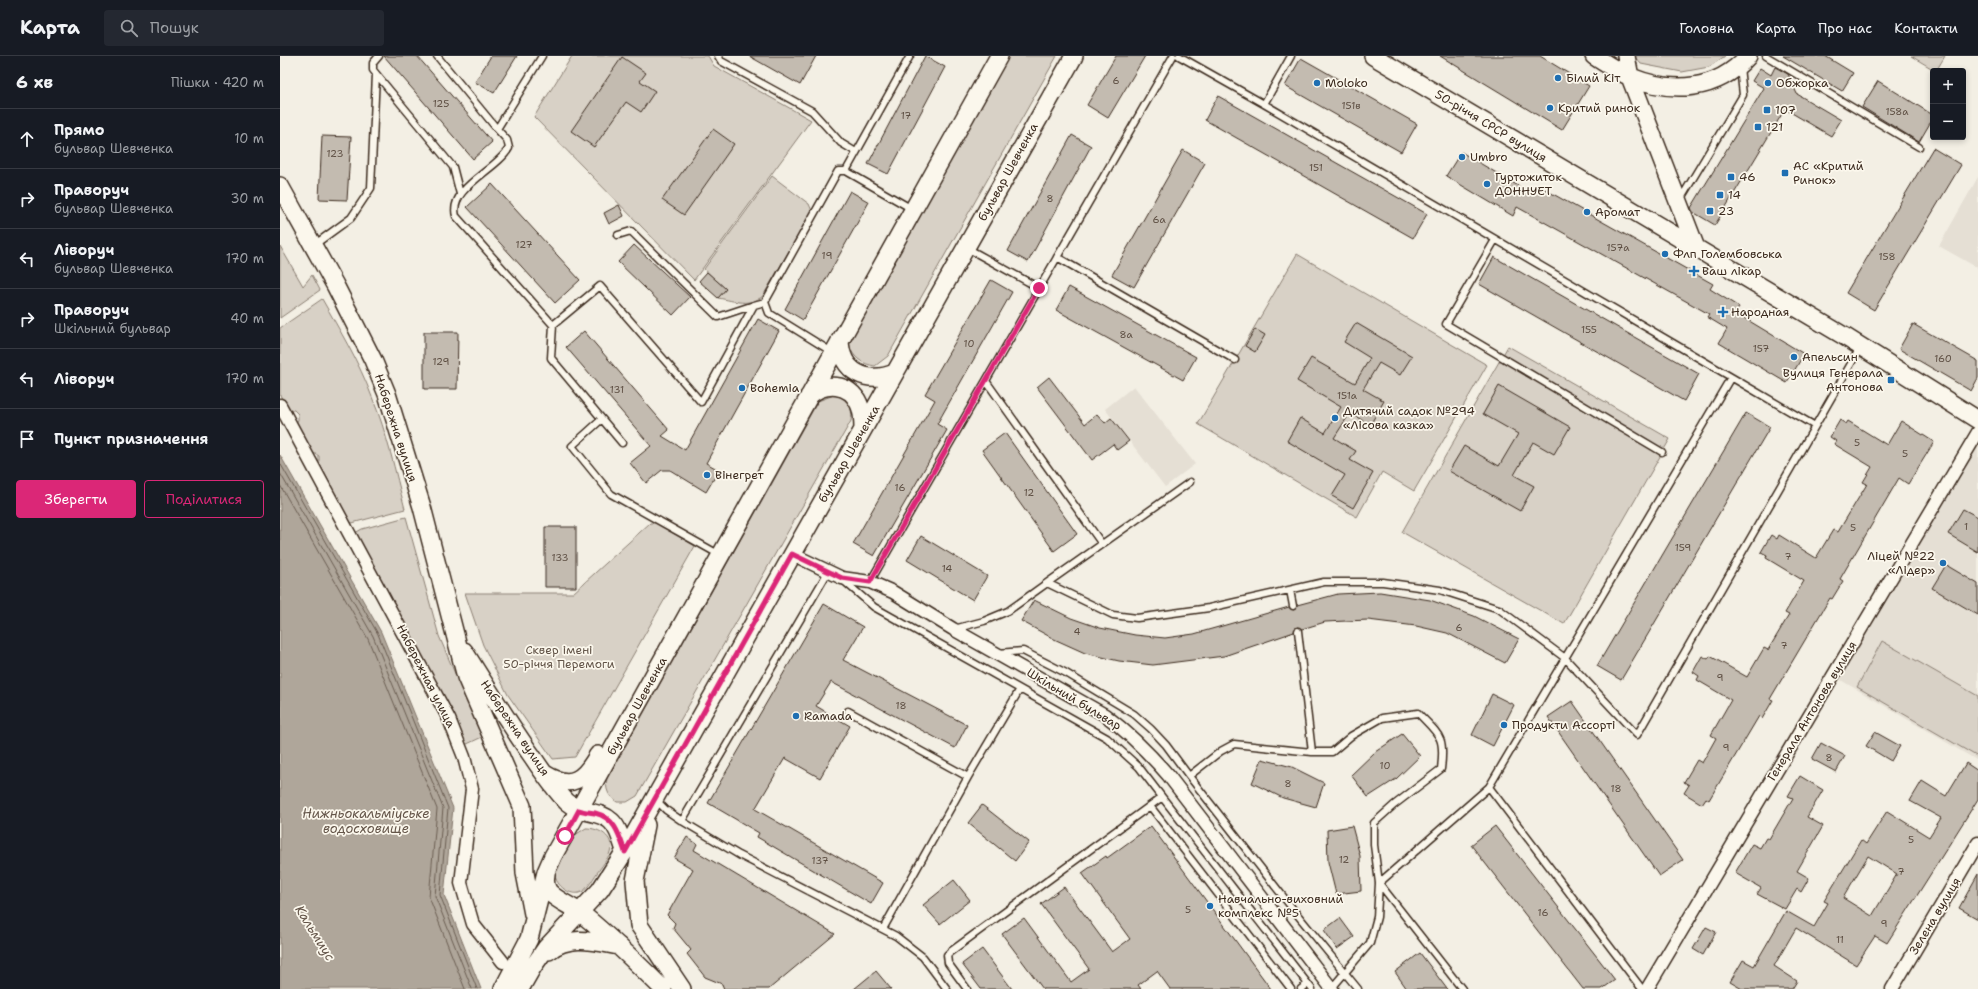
<!DOCTYPE html>
<html lang="uk">
<head>
<meta charset="utf-8">
<style>
  body { margin:0; font-family:"Shantell Sans",sans-serif; background:#242831; color:#f1f3f6 }
  .controls { position:absolute; right:12px; top:12px; display:grid; overflow:hidden; border-radius:4px; box-shadow:0 2px 6px #0003 }
  .controls button { width:36px; height:36px; display:grid; place-items:center; padding:0; border:0; border-bottom:1px solid #363941; background:#171b24; color:#f1f3f6; font:20px sans-serif }
  .stop { position:absolute; width:12px; height:12px; margin:-9px; border:3px solid #db2777; border-radius:50%; background:#fff }
  .stop.end { background:#db2777; border-color:#fff; box-shadow:0 1px 4px #0008 }
  .list { margin:0; padding:0; list-style:none }
  h2 { display:flex; justify-content:space-between; align-items:center; height:52px; margin:0; padding:0 16px; font-size:17px }
  h2 small { font-size:13px; font-weight:400; color:#9ea1a6 }
  .list li { display:grid; grid-template-columns:26px 1fr auto; gap:12px; align-items:center; box-sizing:border-box; height:60px; padding:0 16px; border-top:1px solid #363941 }
  .list b { display:block; font-size:15px; white-space:nowrap }
  .list p { margin:0; font-size:13px; white-space:nowrap; color:#9ea1a6 }
  .list em { font-size:13px; font-style:normal; color:#9ea1a6 }
  .actions { display:flex; gap:8px; padding:12px 16px }
  .actions a { flex:1; padding:9px 0; border:1px solid #db2777; border-radius:4px; text-align:center; font-size:14px; color:#db2777 }
  .actions .main { background:#db2777; color:#fff }
  .icon { flex:none; width:22px; height:22px; fill:none; stroke:currentColor; stroke-width:2; stroke-linecap:round; stroke-linejoin:round }
  .map { position:relative; flex:none; width:1698px; height:933px; overflow:hidden }
  header { display:flex; align-items:center; gap:24px; box-sizing:border-box; height:56px; padding:0 20px; background:#171b24; border-bottom:1px solid #363941 }
  header strong { font-size:19px }
  nav { display:flex; gap:22px; margin-inline-start:auto; font-size:14px }
  .search { width:280px; height:36px; background:#242831; display:flex; align-items:center; gap:10px; box-sizing:border-box; padding:0 14px; border-radius:4px; color:#9ea1a6; font-size:15px }
  main { display:flex }
  aside { flex:1; background:#171b24 }
  .map>svg:first-child { display:block }
  .built { fill:#e5dfd4 }
  .green { fill:#d8d1c6; stroke:#8a7e72 }
  .water { fill:#afa69a; stroke:#817468 }
  .lines { fill:none; stroke-linecap:round; stroke-linejoin:round }
  .shore { stroke:#695c50; stroke-width:1 }
  .building { fill:#c3bbb0; stroke:#3b2a1e; fill-rule:evenodd }
  .lane-casing { stroke:#3b2a1e; stroke-width:9 }
  .street-casing { stroke:#3b2a1e; stroke-width:15 }
  .secondary-casing { stroke:#3b2a1e; stroke-width:20 }
  .lane { stroke:#fbf7ec; stroke-width:6 }
  .street { stroke:#fbf7ec; stroke-width:12 }
  .secondary { stroke:#fbf7ec; stroke-width:17 }
  .route { stroke:#db2777; stroke-width:5 }
  .poi-dot { fill:#1f6fb2; stroke:#fbf7ec; stroke-width:1.5 }
  .labels { text-anchor:middle; dominant-baseline:central; stroke-width:3.5; stroke-linejoin:round; paint-order:stroke }
  .number-label { font-size:10px; fill:#5d4e42 }
  .poi-label { font-size:12px; fill:#3b2a1e; stroke:#fbf7ec; text-anchor:start }
  .street-label { font-size:12px; fill:#3b2a1e; stroke:#fbf7ec }
  .park-label { font-size:12px; fill:#625448; stroke:#fbf7ec }
  .water-label { font-size:13px; font-style:italic; fill:#645549; stroke:#fbf7ec }
</style>
</head>
<body>
<header>
<strong>Карта</strong>
<div class="search"><svg class="icon" aria-label="search" viewBox="0 0 24 24"><circle cx="10" cy="10" r="6"/><path d="M15 15l6 6"/></svg>Пошук</div>
<nav><a>Головна</a><a>Карта</a><a>Про нас</a><a>Контакти</a></nav>
</header>
<main>
<aside>
<h2>6 хв<small>Пішки · 420 m</small></h2>
<ul class="list">
<li><svg class="icon" aria-label="ahead" viewBox="0 0 24 24"><path d="M12 20V5M6 11l6-6 6 6"/></svg><div><b>Прямо</b><p>бульвар Шевченка</p></div><em>10 m</em></li>
<li><svg class="icon" aria-label="right" viewBox="0 0 24 24"><path d="M7 20v-9h11M14 6l5 5-5 5"/></svg><div><b>Праворуч</b><p>бульвар Шевченка</p></div><em>30 m</em></li>
<li><svg class="icon" aria-label="left" viewBox="0 0 24 24"><path d="M17 20v-9H6M10 6l-5 5 5 5"/></svg><div><b>Ліворуч</b><p>бульвар Шевченка</p></div><em>170 m</em></li>
<li><svg class="icon" aria-label="right" viewBox="0 0 24 24"><path d="M7 20v-9h11M14 6l5 5-5 5"/></svg><div><b>Праворуч</b><p>Шкільний бульвар</p></div><em>40 m</em></li>
<li><svg class="icon" aria-label="left" viewBox="0 0 24 24"><path d="M17 20v-9H6M10 6l-5 5 5 5"/></svg><div><b>Ліворуч</b></div><em>170 m</em></li>
<li><svg class="icon" aria-label="arrive" viewBox="0 0 24 24"><path d="M6 21V4h12l-3 4 3 4H6"/></svg><div><b>Пункт призначення</b></div></li>
</ul>
<div class="actions"><a class="main">Зберегти</a><a>Поділитися</a></div>
</aside>
<div class="map">
<svg width="1698" height="933" viewBox="0 0 1698 933">
  <rect width="100%" height="100%" fill="#f3efe4"/>
  <filter id="ink" filterUnits="userSpaceOnUse"><feTurbulence type="fractalNoise" baseFrequency=".025" numOctaves="2"/><feDisplacementMap in="SourceGraphic" scale="8" xChannelSelector="R" yChannelSelector="G"/><feConvolveMatrix kernelMatrix="1 2 1 2 8 2 1 2 1" color-interpolation-filters="sRGB"/></filter>
  <g filter="url(#ink)">
    <path class="built" d="M1698,121v91l-39,-22z
      M854,330l61,78 -30,23 -60,-78z
      M1696,390l2,1v314l-139,-82z"/>
    <path class="green" d="M292,0h136l6,10 97,54 -117,160 -160,-163z
      M729,0h48l-169,300 -13,10c-13,-2 -21,-8 -26,-20l4,-10z
      M1354,0h91l-16,11 -27,5 -41,-8z
      M1631,0h34l-9,15z
      M492,120l37,28 3,7 -49,85c-14,11 -28,5 -45,2l8,-9 -22,-20z
      M0,190l23,40 9,-11 8,15 -40,28z
      M1017,198l190,111 -73,126 -32,-19 -25,45 -159,-93z
      M42,243c18,32 37,63 50,98 15,36 23,74 33,112l-53,14 -4,-1 -8,-17v-7l-6,-5 -18,-28 3,-4v-5l-7,-4 -17,-28 3,-4v-6l-4,-4h-6l-8,-15v-67z
      M1228,290l162,93 -106,185 -162,-92z
      M554,339c15,4 19,11 17,26l-214,375 -10,6h-10c-9,-6 -12,-13 -10,-24l211,-377z
      M126,461l33,119 43,101 -17,8 -110,-212 7,-4z
      M370,467h6l39,23 -120,211 -22,2 -45,-64 -25,-50 -18,-52h108z
      M1602,585l96,55v61l-121,-70z
      M306,772c13,0 29,9 24,24 -2,7 -9,15 -13,21 -5,7 -10,18 -18,20 -6,1 -11,-1 -15,-4 -5,-4 -9,-9 -9,-15l17,-35 3,-4z"/>
    <path class="water" d="M0,399l101,177 72,176 -9,87 37,94h-201z"/>
    <g class="lines">
      <path class="shore" d="M0,407l98,171 70,174 -8,87 37,94
        M0,417l93,163 70,172 -8,88 37,93
        M0,429l88,154 69,170 -8,88 36,92"/>
    </g>
    <path class="building" d="M104,0h33l75,86 -19,17z
      M211,0h26l-23,37 -19,-11z
      M469,0h67l-16,29z
      M645,0l20,11 -57,107 -20,-10z
      M836,0h29l-37,62 -21,-13z
      M1160,0h100l49,30 -27,44z
      M1503,0h42l28,17 -11,18z
      M342,1l24,16 -6,8 15,10 -14,21 -15,-10 -32,45 -23,-16z
      M1021,2l116,66 -16,28 -116,-66z
      M1495,11l13,7 9,20 44,26 -10,16 -46,-27 -70,116 -22,-13 -2,-4 73,-120 -12,-7 8,-13 11,7z
      M1598,25l55,34v3l-14,24 -57,-35z
      M938,40l209,118 -14,24 -208,-118z
      M433,73l21,15 -50,71 -22,-15z
      M792,79l19,11 -63,116 -20,-11z
      M42,80l29,1 -4,63 -28,-1z
      M1653,92l28,17 -87,145 -28,-17z
      M903,94l22,13 -71,124 -22,-12z
      M1181,96l71,42 5,-9 176,99 -3,5 29,18 -3,6 68,41 -17,29 -68,-40 8,-14 -20,-12 2,-3 -192,-107 -4,9 -67,-40z
      M212,128l88,96 -25,23 -88,-96z
      M570,135l19,11 -66,118 -18,-11z
      M339,149l5,11 -15,8 -5,-11z
      M354,189l56,52 -17,18 -55,-53z
      M1214,201l205,117 -15,27 -205,-117z
      M427,216l19,17 -8,9 -19,-17z
      M711,224l21,12 -75,132 10,6 -73,126 -21,-12 82,-144 -10,-6z
      M789,231l127,70 -13,23 -127,-70z
      M478,263l21,12 -73,132 13,7 -13,22 -36,-22h-8l-16,13 -16,-20 21,-17 -85,-99 18,-16 85,99 -7,6 23,14z
      M1076,267l56,33 -12,19 -21,-12 -16,26 21,12 -14,24 -20,-12 -16,25 22,13 -6,9 23,13 -20,35 -21,-12 13,-21 -58,-34 13,-23 25,15 16,-26 -44,-26 14,-23 44,25 15,-25 -26,-16z
      M1633,268l65,37v17l-7,13 -72,-42z
      M975,273l10,6 -10,17 -10,-6z
      M144,276h34l-1,57h-33z
      M769,321l36,47 12,-10 8,9 6,-5 18,23 -12,9 -4,-6 -21,16 -55,-73z
      M1219,330l71,41 -16,27 -21,-12 -19,33 20,11 -14,25 -71,-40 15,-25 35,20 19,-32 -35,-20z
      M1466,357l24,14 -149,253 -24,-14z
      M1560,364l6,4 2,-3 39,24 14,-24 33,21 -26,42 -9,-6 -59,101 3,2 -11,18 -2,-1 -60,101 3,1 -11,19 -3,-3 -50,84 -3,-2 -4,6 -18,-11 5,-8 -5,-3 13,-22 5,3 14,-25 -5,-3 20,-35 -34,-20 2,-4 -6,-4 9,-16 6,3 2,-3 37,21 17,-29 4,2 21,-35 -4,-2 19,-32 -38,-23 1,-3 -6,-3 10,-17 6,4 2,-4 37,23 17,-28 5,2 29,-48 -4,-2 9,-15 -38,-23 2,-3 -6,-4z
      M725,377l72,101 -23,17 -72,-101z
      M1683,453l15,8v35l-30,-18z
      M265,471h31v60h-31z
      M641,480l66,40 -14,24 -66,-40z
      M1666,509l32,19v31l-46,-27z
      M1100,536l50,8 44,16 45,23 -14,24 -58,-30 -31,-7 -48,-6 -43,2 -23,7 -5,-2 -3,5 -70,24 -71,9 -34,-4 -34,-8 -31,-14 -33,-18 13,-21 37,18 29,10 35,7 30,3 29,-4 95,-27 5,3 3,-5 41,-11z
      M544,548l39,23 -20,33 124,65 -12,23 -124,-66 -15,24 34,20 -30,52 -35,-20 -30,51 128,74 -12,21 -114,-67 2,-4 -51,-30z
      M1212,638l22,11 -21,41 -21,-11z
      M1292,645l111,159 -24,16 -111,-159z
      M1595,676l25,14 -9,15 -25,-15z
      M1122,678l18,22 -24,23 -28,18 -17,-22 24,-23z
      M1541,687l24,13 -9,16 -24,-13z
      M982,703l30,8 32,16 -8,24 -33,-9 -31,-15z
      M1686,707l12,8v28l-91,144 -12,-7 -19,29 -60,-37 -22,38 23,15 -5,8h-50l-12,-7 13,-22 11,6 32,-55 28,16 14,-24 -4,-2 37,-61 5,4 21,-33 42,26 12,-19 -31,-17 12,-20 24,15zM1588,800l29,18 -25,42 -29,-18z
      M1520,720l23,14 -16,27 16,9 -26,45 12,7 -8,14 -4,-3 -12,20 -28,-15 4,-6 -26,-15 17,-29 8,4 6,-10 3,1 24,-41 -5,-2z
      M702,749l47,37 -14,19 -47,-38z
      M871,770l59,80 61,83h-101l-13,-18 -19,14 3,4h-98l-41,-55 22,-16 47,64 18,-13 -48,-65 23,-17 48,65 18,-13 -48,-66 24,-17 1,2z
      M1072,770l8,30 1,35 -25,3 -8,-32 -1,-32z
      M1215,770l120,154 -13,9h-19l-112,-144z
      M407,781l10,7 -3,6 141,84 -66,55h-45l-2,-5 -17,-7 -18,-23 4,-4 -18,-22 2,-5 -8,-8 26,-46 -19,-11z
      M1698,818v45l-19,-11z
      M674,824l16,20 -30,24 -17,-19z
      M1060,862l14,19 -17,12 -13,-19z
      M1426,871l10,5 -13,23 -10,-6z
      M702,893l30,40h-31l-19,-25z
      M1140,897l27,36h-40l-12,-17z
      M596,915l15,18h-37z"/>
    <g class="lines">
      <g class="lane-casing">
        <path id="lane" d="M99,0l-6,7v7l80,97 7,27
          M157,0l60,73 45,-73
          M438,0l3,5 91,50 29,32 15,9
          M899,0l85,48 27,-48
          M1486,0l153,91
          M984,48l467,273
          M217,73l10,11 2,8c-12,22 -61,40 -53,68l97,109 -2,33 71,85
          M566,115l64,-115
          M1400,144l63,-105 -3,-28
          M338,179l13,-4 87,86 36,-12
          M1215,184l-49,84 216,128
          M34,189l37,-27 20,-30 5,-114
          M687,192l72,40
          M777,201l178,103
          M485,246l4,11 63,39
          M273,269l47,-39 101,116 53,-97 11,-3 73,-131h8l66,38
          M706,325l116,163
          M322,363l-30,27 39,48 109,61
          M564,525l30,26 233,131 32,29 23,30 -212,155 -3,3 1,8 19,26
          M590,526l303,-526
          M767,527l143,-101
          M1010,534l3,16
          M674,573l30,-8 24,-10 39,-28 66,32 24,3 72,-10 115,-26h59l57,8 59,19 66,49 72,77 223,-387
          M718,597l25,-2 43,22 68,41 17,15 15,16 23,31 32,-25 13,-7 78,8 -14,-121
          M568,655l120,66
          M1032,696h20l19,-16 31,-18 36,-5c22,23 27,23 23,56l-47,36 -20,18v22l5,38 -2,34 -7,26 -39,46
          M909,720l107,137 62,76
          M882,741l146,187
          M376,744l10,10 16,11 57,34 157,81 27,21 24,32
          M870,750l141,183
          M402,765l146,-249
          M603,873l85,-152 52,-88
          M1021,933l7,-5 4,5
          M1182,933l-83,-106 110,-96
          M1362,933l-153,-202 242,-410 84,49"/>
      </g>
      <g class="street-casing">
        <path id="street" d="M0,349l169,314 15,38 8,32 -11,94 12,41 30,38
          M512,498l50,24 28,4 23,10 60,37 152,86c24,18 43,37 63,60l164,214
          M1367,933l331,-557
          M1612,933l86,-146"/>
      </g>
      <g class="secondary-casing">
        <path id="secondary" d="M1093,0l471,280 134,84
          M1314,0c11,7 24,16 37,21 42,17 86,14 117,-21
          M1346,0l4,21 66,171
          M0,130l55,99 38,75 14,34 35,113 44,170 56,129 3,67 8,41
          M560,284c1,33 27,44 55,33
          M529,340c15,-14 41,-14 50,8 4,8 4,16 4,25
          M184,595c22,35 44,71 68,105 10,15 22,33 35,46 15,13 33,8 44,19 8,7 11,21 14,30
          M265,718c27,17 40,4 53,-19
          M366,769l-11,56 4,44 43,64
          M266,818c-1,6 -1,13 3,18 10,10 23,14 33,22 29,24 55,49 81,75
          M269,895c20,-17 47,-9 70,-5
          M223,933l26,-50 17,-67 7,-16 446,-800
          M240,933l12,-21 14,-20 54,-58 25,-39 449,-795"/>
      </g>
      <use href="#lane" class="lane"/>
      <use href="#street" class="street"/>
      <use href="#secondary" class="secondary"/>
    </g>
  </g>
  <g class="lines" filter="url(#ink)">
    <path class="route" d="M285,780l14,-26c5,2 10,2 16,3 20,5 24,21 30,39l167,-298 50,24 28,4 169,-294"/>
  </g>
  <g class="poi-dot">
    <circle cx="1278" cy="22" r="4"/>
    <circle cx="1037" cy="27" r="4"/>
    <circle cx="1488" cy="27" r="4"/>
    <circle cx="1270" cy="52" r="4"/>
    <rect x="1483" y="50" width="8" height="8" rx="2"/>
    <rect x="1474" y="67" width="8" height="8" rx="2"/>
    <circle cx="1182" cy="101" r="4"/>
    <rect x="1501" y="113" width="8" height="8" rx="2"/>
    <rect x="1447" y="117" width="8" height="8" rx="2"/>
    <circle cx="1207" cy="128" r="4"/>
    <rect x="1436" y="135" width="8" height="8" rx="2"/>
    <rect x="1426" y="151" width="8" height="8" rx="2"/>
    <circle cx="1307" cy="156" r="4"/>
    <circle cx="1385" cy="198" r="4"/>
    <path d="M1412 209h4v4h4v4h-4v4h-4v-4h-4v-4h4z"/>
    <path d="M1441 250h4v4h4v4h-4v4h-4v-4h-4v-4h4z"/>
    <circle cx="1514" cy="301" r="4"/>
    <rect x="1607" y="320" width="8" height="8" rx="2"/>
    <circle cx="462" cy="332" r="4"/>
    <circle cx="1055" cy="362" r="4"/>
    <circle cx="427" cy="419" r="4"/>
    <circle cx="1663" cy="507" r="4"/>
    <circle cx="516" cy="660" r="4"/>
    <circle cx="1224" cy="669" r="4"/>
    <circle cx="930" cy="850" r="4"/>
  </g>
  <g class="labels">
    <g class="number-label">
      <text x="836" y="24">6</text>
      <text x="161" y="47">125</text>
      <text x="1071" y="49">151в</text>
      <text x="1617" y="55">158а</text>
      <text x="626" y="59">17</text>
      <text x="55" y="97">123</text>
      <text x="1036" y="111">151</text>
      <text x="770" y="142">8</text>
      <text x="879" y="163">6а</text>
      <text x="244" y="188">127</text>
      <text x="1338" y="191">157а</text>
      <text x="547" y="199">19</text>
      <text x="1607" y="200">158</text>
      <text x="1309" y="273">155</text>
      <text x="846" y="278">8а</text>
      <text x="689" y="287">10</text>
      <text x="1481" y="292">157</text>
      <text x="1663" y="302">160</text>
      <text x="161" y="305">129</text>
      <text x="337" y="333">131</text>
      <text x="1067" y="339">151а</text>
      <text x="1577" y="386">5</text>
      <text x="1625" y="397">5</text>
      <text x="620" y="431">16</text>
      <text x="749" y="436">12</text>
      <text x="1686" y="470">1</text>
      <text x="1573" y="471">5</text>
      <text x="1403" y="491">159</text>
      <text x="1508" y="500">7</text>
      <text x="280" y="501">133</text>
      <text x="667" y="512">14</text>
      <text x="1179" y="571">6</text>
      <text x="797" y="575">4</text>
      <text x="1504" y="589">7</text>
      <text x="1440" y="621">9</text>
      <text x="621" y="649">18</text>
      <text x="1446" y="691">9</text>
      <text x="1549" y="701">8</text>
      <text x="1105" y="709">10</text>
      <text x="1008" y="727">8</text>
      <text x="1336" y="732">18</text>
      <text x="1631" y="783">5</text>
      <text x="1064" y="803">12</text>
      <text x="540" y="804">137</text>
      <text x="1621" y="815">7</text>
      <text x="908" y="853">5</text>
      <text x="1263" y="856">16</text>
      <text x="1604" y="867">9</text>
      <text x="1560" y="883">11</text>
    </g>
    <g class="poi-label">
      <text x="1286" y="22">Білий Кіт</text>
      <text x="1045" y="27">Moloko</text>
      <text x="1496" y="27">Обжорка</text>
      <text x="1278" y="52">Критий ринок</text>
      <text x="1495" y="54">107</text>
      <text x="1486" y="71">121</text>
      <text x="1190" y="101">Umbro</text>
      <text x="1513" y="110">АС «Критий<tspan x="1513" dy="14">Ринок»</tspan></text>
      <text x="1215" y="121">Гуртожиток<tspan x="1215" dy="14">ДОННУЕТ</tspan></text>
      <text x="1459" y="121">46</text>
      <text x="1448" y="139">14</text>
      <text x="1438" y="155">23</text>
      <text x="1315" y="156">Аромат</text>
      <text x="1393" y="198">Флп Голембовська</text>
      <text x="1422" y="215">Ваш лікар</text>
      <text x="1451" y="256">Народная</text>
      <text x="1522" y="301">Апельсин</text>
      <text x="1603" y="317" text-anchor="end">Вулиця Генерала<tspan x="1603" dy="14">Антонова</tspan></text>
      <text x="470" y="332">Bohemia</text>
      <text x="1063" y="355">Дитячий садок №294<tspan x="1063" dy="14">«Лісова казка»</tspan></text>
      <text x="435" y="419">Вінегрет</text>
      <text x="1655" y="500" text-anchor="end">Ліцей №22<tspan x="1655" dy="14">«Лідер»</tspan></text>
      <text x="524" y="660">Ramada</text>
      <text x="1232" y="669">Продукти Ассорті</text>
      <text x="938" y="843">Навчально-виховний<tspan x="938" dy="14">комплекс №5</tspan></text>
    </g>
    <g class="street-label">
      <text transform="translate(1211 70) rotate(31)">50-річчя СРСР вулиця</text>
      <text transform="translate(728 116) rotate(-61)">бульвар Шевченка</text>
      <text transform="translate(116 372) rotate(72)">Набережна вулиця</text>
      <text transform="translate(569 398) rotate(-60)">бульвар Шевченка</text>
      <text transform="translate(146 620) rotate(63)">Набережная улица</text>
      <text transform="translate(794 643) rotate(31)">Шкільний бульвар</text>
      <text transform="translate(357 650) rotate(-61)">бульвар Шевченка</text>
      <text transform="translate(1532 655) rotate(-59)">Генерала Антонова вулиця</text>
      <text transform="translate(235 672) rotate(56)">Набережна вулиця</text>
      <text transform="translate(1655 860) rotate(-59)">Зелена вулиця</text>
    </g>
    <g class="park-label">
      <text x="279" y="594">Сквер імені<tspan x="279" dy="14">50-річчя Перемоги</tspan></text>
    </g>
    <g class="water-label">
      <text x="86" y="757">Нижньокальміуське<tspan x="86" dy="15">водосховище</tspan></text>
      <text transform="translate(35 877) rotate(58)">Кальмиус</text>
    </g>
  </g>
</svg>
<div class="controls">
<button>+</button>
<button>−</button>
</div>
<div class="stop" style="left:285px;top:780px"></div>
<div class="stop end" style="left:759px;top:232px"></div>
</div>
</main>
</body>
</html>
